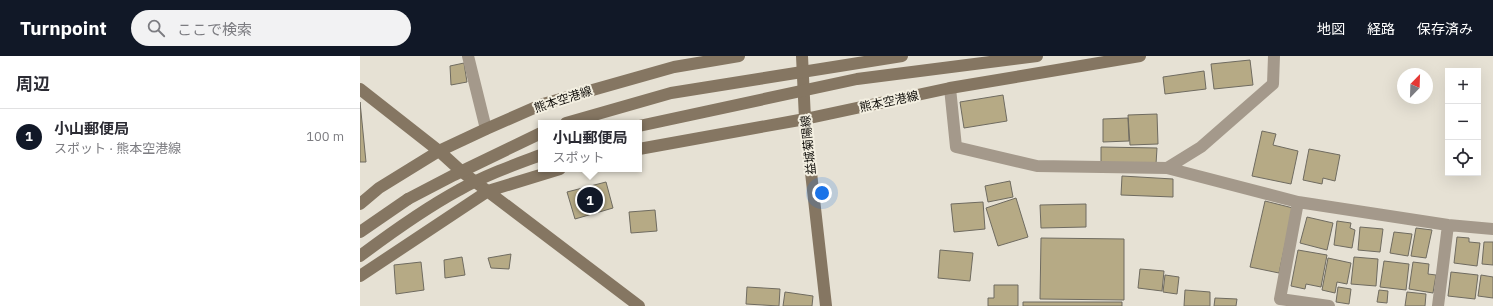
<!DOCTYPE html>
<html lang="ja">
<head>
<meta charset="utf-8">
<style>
  body { margin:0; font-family:"IBM Plex Sans","Noto Sans JP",sans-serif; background:#f2f2f3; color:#2b2b33 }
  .controls { position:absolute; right:12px; top:12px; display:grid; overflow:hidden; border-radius:0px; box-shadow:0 4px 16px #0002 }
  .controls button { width:36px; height:36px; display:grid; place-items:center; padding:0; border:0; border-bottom:1px solid #e1e1e2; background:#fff; color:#2b2b33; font:20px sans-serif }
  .compass { position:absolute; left:1037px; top:12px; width:36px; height:36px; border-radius:50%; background:#fff; box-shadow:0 4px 16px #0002; rotate:23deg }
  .you { position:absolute; left:462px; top:137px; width:14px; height:14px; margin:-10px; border:3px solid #fff; border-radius:50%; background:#1a73e8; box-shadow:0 0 0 6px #1a73e833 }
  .badge { display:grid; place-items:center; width:26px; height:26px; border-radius:50%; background:#111827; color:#fff; font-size:13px; font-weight:700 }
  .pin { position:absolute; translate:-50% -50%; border:2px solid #fff; box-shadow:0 1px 4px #0006 }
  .popup { position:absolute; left:178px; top:64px; width:104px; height:52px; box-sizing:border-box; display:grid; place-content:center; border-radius:0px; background:#fff; filter:drop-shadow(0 1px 3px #0005); font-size:13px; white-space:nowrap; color:#7c7c81 }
  .popup b { font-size:15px; color:#2b2b33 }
  .popup::after { content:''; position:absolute; left:50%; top:100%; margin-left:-8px; border:8px solid transparent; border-top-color:#fff }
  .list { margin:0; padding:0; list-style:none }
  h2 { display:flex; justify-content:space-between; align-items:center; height:52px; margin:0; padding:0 16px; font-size:17px }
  h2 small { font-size:13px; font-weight:400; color:#7c7c81 }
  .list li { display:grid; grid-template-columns:26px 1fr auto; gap:12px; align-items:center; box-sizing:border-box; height:56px; padding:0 16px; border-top:1px solid #e1e1e2 }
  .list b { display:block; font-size:15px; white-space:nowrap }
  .list p { margin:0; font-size:13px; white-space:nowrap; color:#7c7c81 }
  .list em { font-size:13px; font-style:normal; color:#7c7c81 }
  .icon { flex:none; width:22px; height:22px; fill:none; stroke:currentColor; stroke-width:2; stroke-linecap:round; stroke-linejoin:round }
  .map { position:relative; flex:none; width:1133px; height:250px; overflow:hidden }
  header { display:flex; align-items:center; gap:24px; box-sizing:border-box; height:56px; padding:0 20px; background:#111827; color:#fff }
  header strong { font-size:19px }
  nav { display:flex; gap:22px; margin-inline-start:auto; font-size:14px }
  .search { width:280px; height:36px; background:#f2f2f3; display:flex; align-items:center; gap:10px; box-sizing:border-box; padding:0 14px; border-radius:22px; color:#7c7c81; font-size:15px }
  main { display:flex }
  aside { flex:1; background:#fff }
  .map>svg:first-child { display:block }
  .building { fill:#b6aa85; stroke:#6f6b60 }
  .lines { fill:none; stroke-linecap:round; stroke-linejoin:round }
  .street { stroke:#a4998b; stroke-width:12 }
  .secondary { stroke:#857662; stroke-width:12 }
  .secondary-bridge { stroke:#857662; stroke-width:12 }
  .labels { text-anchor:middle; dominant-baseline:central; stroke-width:4; stroke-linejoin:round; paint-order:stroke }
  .street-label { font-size:12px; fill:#0d0b07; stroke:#f3efe1 }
</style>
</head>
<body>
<header>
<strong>Turnpoint</strong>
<div class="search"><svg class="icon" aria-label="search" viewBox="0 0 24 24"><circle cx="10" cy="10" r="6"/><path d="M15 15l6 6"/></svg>ここで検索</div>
<nav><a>地図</a><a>経路</a><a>保存済み</a></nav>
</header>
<main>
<aside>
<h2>周辺<small></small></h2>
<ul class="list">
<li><span class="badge">1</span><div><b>小山郵便局</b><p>スポット · 熊本空港線</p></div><em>100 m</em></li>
</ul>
</aside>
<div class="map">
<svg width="1133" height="250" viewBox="0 0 1133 250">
  <rect width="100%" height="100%" fill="#e6e1d4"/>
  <path class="building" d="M890,4l3,25 -39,4 -3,-25z
    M104,7l3,19 -16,3 -1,-19z
    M844,15l2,18 -41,5 -2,-17z
    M643,39l4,26 -43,7 -4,-26z
    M0,46l6,60h-6z
    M797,58l1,30 -28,1 -2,-30z
    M768,62l1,23 -26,1v-23z
    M902,75l14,3 -3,11 25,6 -7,33 -39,-8z
    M741,91l56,1 -1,16 -55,-1z
    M949,93l31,6 -5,26 -12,-3 -1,6 -19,-4z
    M762,120l51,3v18l-52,-2z
    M650,125l3,16 -25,5 -3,-16z
    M246,126l7,26 -38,11 -8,-27z
    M656,142l12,39 -30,9 -12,-38z
    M905,145l28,7 -14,65 -29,-6z
    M623,146l2,27 -31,3 -3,-28z
    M726,148v23l-45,1 -1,-23z
    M295,154l2,21 -26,2 -2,-21z
    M947,161l26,6 -6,27 -27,-7z
    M977,165l14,2 -1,5 5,2 -3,18 -18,-3z
    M1000,171l23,2 -3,23 -22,-2z
    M1056,172l16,2 -6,28 -15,-2z
    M1034,176l18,2 -4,22 -18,-3z
    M1097,181l12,1v4l11,1 -3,23 -23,-3z
    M681,182l83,1v61l-84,-1z
    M1124,186h9v23l-11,-1z
    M580,194l33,3 -3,28 -32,-3z
    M938,194l29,5 -6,32 -15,-3 -1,5 -14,-3z
    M151,198l-2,15 -18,-1 -3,-10z
    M102,201l3,18 -20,3 -1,-18z
    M994,201l24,2 -2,27 -25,-2z
    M968,202l23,5 -4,21 -10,-2 -2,11 -13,-3z
    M1024,205l25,3 -3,26 -26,-3z
    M61,206l3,28 -28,4 -2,-29z
    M1053,206l16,2 -1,10 8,1 -3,18 -24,-4z
    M780,213l24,2 -2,20 -24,-3z
    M1091,216l27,3 -3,24 -27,-3z
    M805,219l14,2 -2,17 -14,-2z
    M1121,219l12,2v21l-15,-2z
    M634,229h24v21h-30v-8h6z
    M387,231l33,2 -1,17 -33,-2z
    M978,231l13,2 -2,15 -13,-2z
    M825,234l25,2v14h-26z
    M1019,234l9,1 -1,12 -10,-1z
    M425,236l28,4 -1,10h-29z
    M1047,236l19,2 -1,12h-20z
    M855,242l22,1 -1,7h-22z
    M663,246h99v4h-99z"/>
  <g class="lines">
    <path class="street" d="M108,0l18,73
      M590,32l6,59 81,19 130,2 34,-21 72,-63 1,-28
      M807,112l131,34 150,23 45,4
      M938,146l-18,97 49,7
      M1078,250l10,-81"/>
    <path class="secondary" d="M442,0l3,63 21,187
      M0,33l79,62 22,20 178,135
      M279,93l166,-30 145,-31 190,-32
      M0,148l19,-16 60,-37 47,-22 57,-25 131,-37 65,-11
      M0,176l48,-33
      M0,220l128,-85 72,-22"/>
    <path class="secondary-bridge" d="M206,67l105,-30 231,-37
      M279,70l218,-47 180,-23
      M48,143l46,-24 87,-42
      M0,200c32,-24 64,-47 99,-66 26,-15 55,-25 82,-35"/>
  </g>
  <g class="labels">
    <g class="street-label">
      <text transform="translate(203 43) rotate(-18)">熊本空港線</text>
      <text transform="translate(529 45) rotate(-12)">熊本空港線</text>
      <text transform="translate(448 89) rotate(-96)">益城菊陽線</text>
    </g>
  </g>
</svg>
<div class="controls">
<button>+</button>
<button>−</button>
<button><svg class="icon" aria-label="locate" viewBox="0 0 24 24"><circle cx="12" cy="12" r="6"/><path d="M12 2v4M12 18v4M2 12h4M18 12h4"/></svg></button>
</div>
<svg class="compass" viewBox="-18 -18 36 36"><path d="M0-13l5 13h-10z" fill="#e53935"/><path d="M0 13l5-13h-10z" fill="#7c7c81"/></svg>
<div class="you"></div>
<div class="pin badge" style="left:230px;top:144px">1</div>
<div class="popup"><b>小山郵便局</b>スポット</div>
</div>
</main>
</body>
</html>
